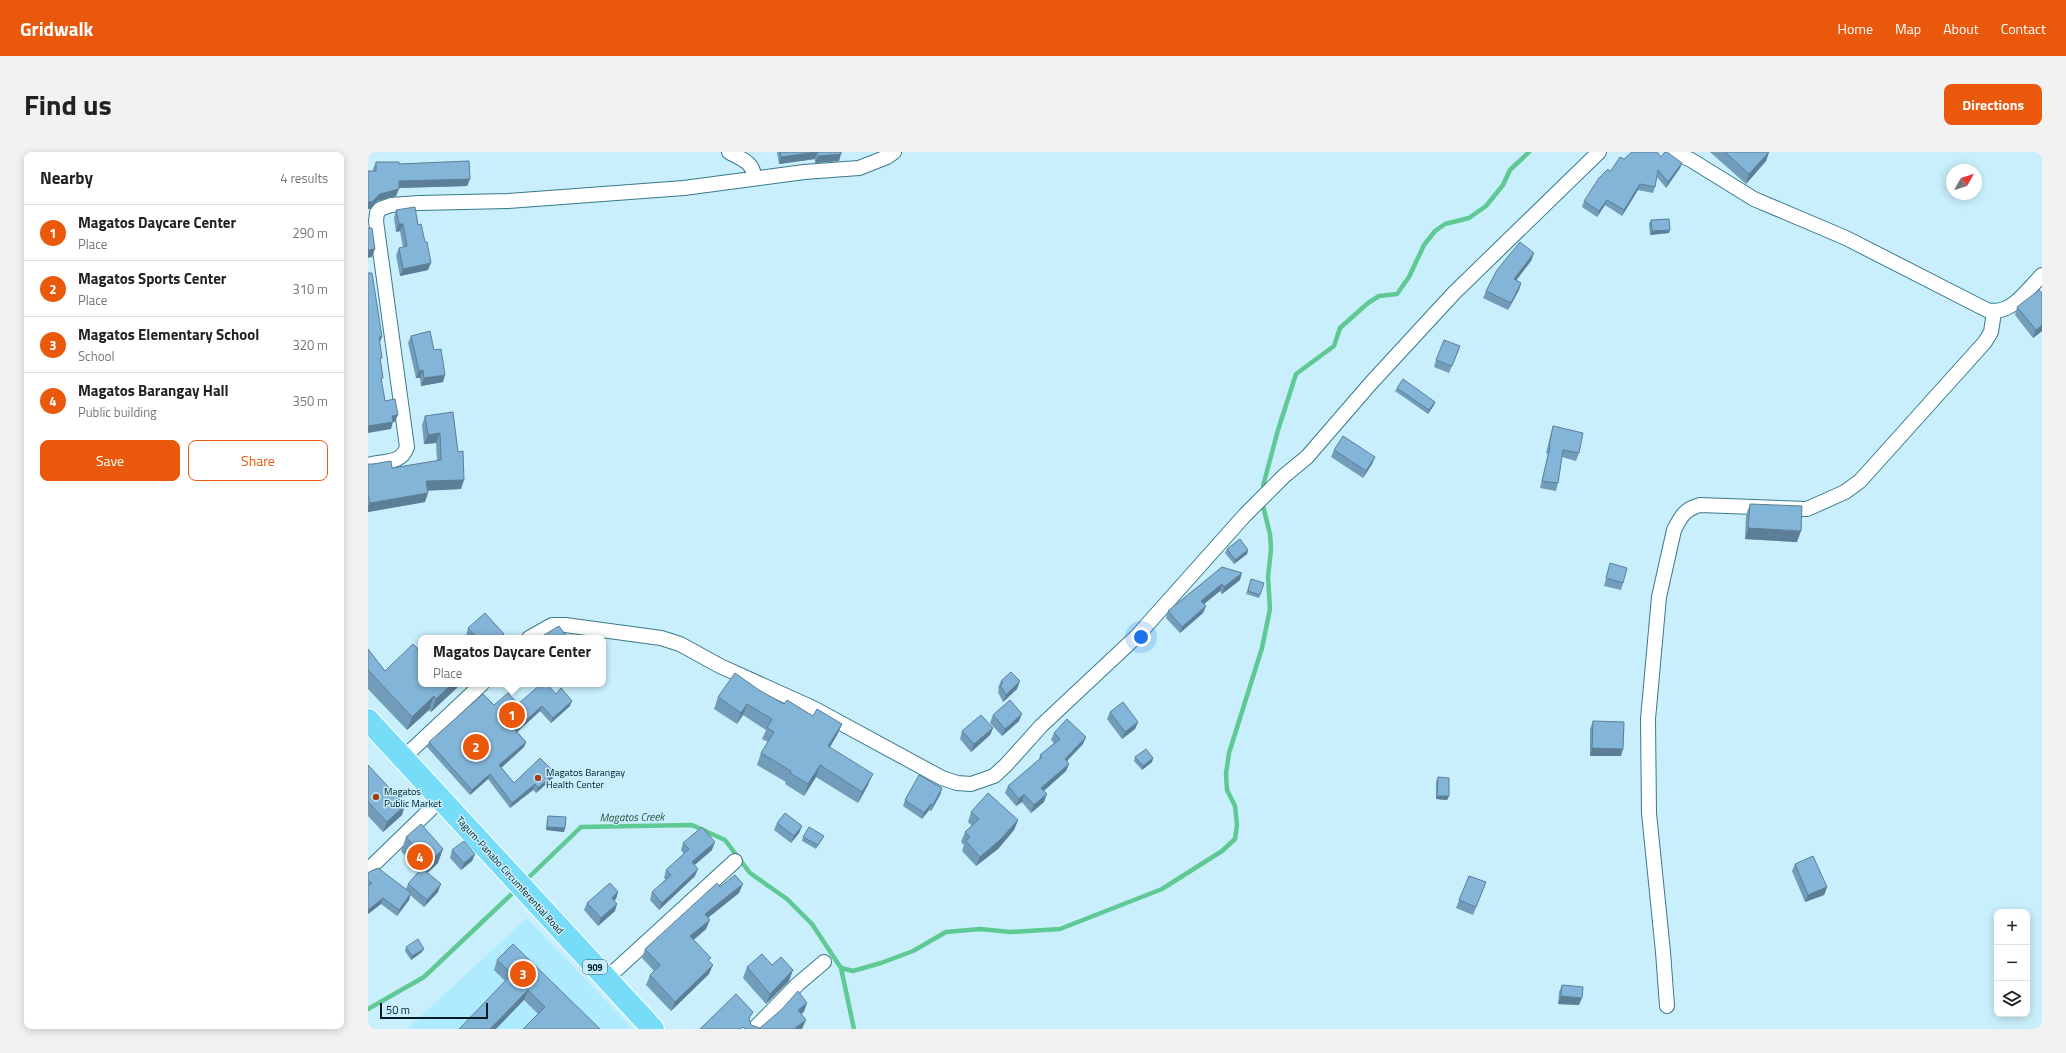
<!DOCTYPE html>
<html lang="en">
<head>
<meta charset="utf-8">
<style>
  body { margin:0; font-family:"Titillium Web",sans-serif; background:#f2f2f2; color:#222 }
  .controls { position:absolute; right:12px; bottom:12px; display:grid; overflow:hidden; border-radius:8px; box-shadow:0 2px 10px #0003 }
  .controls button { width:36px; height:36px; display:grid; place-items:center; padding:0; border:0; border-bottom:1px solid #e0e0e0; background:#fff; color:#222; font:20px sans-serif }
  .compass { position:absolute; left:1578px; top:12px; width:36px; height:36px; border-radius:50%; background:#fff; box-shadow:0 2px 10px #0003; rotate:51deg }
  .scale { position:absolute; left:12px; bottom:10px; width:108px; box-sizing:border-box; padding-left:4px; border:2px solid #021d24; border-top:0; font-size:11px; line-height:14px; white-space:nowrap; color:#021d24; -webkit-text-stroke:3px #c8effb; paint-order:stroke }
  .you { position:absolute; left:773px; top:485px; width:14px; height:14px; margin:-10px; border:3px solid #fff; border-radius:50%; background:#1a73e8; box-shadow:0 0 0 6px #1a73e833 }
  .badge { display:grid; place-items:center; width:26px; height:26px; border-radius:50%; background:#ea580c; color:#fff; font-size:13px; font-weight:700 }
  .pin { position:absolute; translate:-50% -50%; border:2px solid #fff; box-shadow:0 1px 4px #0006 }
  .popup { position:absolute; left:50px; top:483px; width:188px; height:52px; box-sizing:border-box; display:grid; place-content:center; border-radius:8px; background:#fff; filter:drop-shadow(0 1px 3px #0005); font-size:13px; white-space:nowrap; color:#767676 }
  .popup b { font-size:15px; color:#222 }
  .popup::after { content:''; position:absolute; left:50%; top:100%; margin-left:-8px; border:8px solid transparent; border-top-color:#fff }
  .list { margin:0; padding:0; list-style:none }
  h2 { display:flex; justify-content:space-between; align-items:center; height:52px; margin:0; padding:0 16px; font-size:17px }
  h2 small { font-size:13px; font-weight:400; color:#767676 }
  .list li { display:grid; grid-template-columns:26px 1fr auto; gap:12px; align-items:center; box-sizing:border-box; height:56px; padding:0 16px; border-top:1px solid #e0e0e0 }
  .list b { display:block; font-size:15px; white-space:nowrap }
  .list p { margin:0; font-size:13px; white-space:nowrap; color:#767676 }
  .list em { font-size:13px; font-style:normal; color:#767676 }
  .actions { display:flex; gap:8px; padding:12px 16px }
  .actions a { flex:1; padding:9px 0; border:1px solid #ea580c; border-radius:8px; text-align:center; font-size:14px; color:#ea580c }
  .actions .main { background:#ea580c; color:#fff }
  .icon { flex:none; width:22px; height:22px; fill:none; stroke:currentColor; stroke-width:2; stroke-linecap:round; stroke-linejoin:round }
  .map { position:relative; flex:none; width:1674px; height:877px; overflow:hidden; border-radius:8px }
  header { display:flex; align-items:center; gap:24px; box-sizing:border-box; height:56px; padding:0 20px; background:#ea580c; color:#fff }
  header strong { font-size:19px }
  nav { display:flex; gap:22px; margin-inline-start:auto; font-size:14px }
  .intro { display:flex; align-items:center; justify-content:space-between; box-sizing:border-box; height:96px; padding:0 24px }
  h1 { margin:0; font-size:28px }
  .button { padding:10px 18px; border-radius:8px; background:#ea580c; color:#fff; font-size:14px; font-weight:700 }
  main { display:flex; gap:24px; padding:0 24px }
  aside { flex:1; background:#fff; border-radius:8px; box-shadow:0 2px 10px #0003 }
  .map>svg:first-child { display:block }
  .built { fill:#afebfe }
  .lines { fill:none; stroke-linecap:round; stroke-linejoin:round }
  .stream { stroke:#5ec993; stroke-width:4.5 }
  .minor-casing { stroke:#37798b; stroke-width:16 }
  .trunk-casing { stroke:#fff; stroke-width:24 }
  .minor { stroke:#fff; stroke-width:14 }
  .trunk { stroke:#76dcf8; stroke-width:22 }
  .wall { fill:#719cba }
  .shaded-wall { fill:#5c7f97 }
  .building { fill:#83b5d8; stroke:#5c7f97 }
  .poi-dot { fill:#a43e17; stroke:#c8effb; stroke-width:1.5 }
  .labels { text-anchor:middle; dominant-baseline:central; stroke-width:3; stroke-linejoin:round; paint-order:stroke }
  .shield { fill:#c8effb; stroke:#3d5c64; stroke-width:1 }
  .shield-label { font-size:9px; font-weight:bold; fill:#021d24 }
  .poi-label { font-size:10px; fill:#021d24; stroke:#c8effb; text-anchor:start }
  .street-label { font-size:10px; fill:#021d24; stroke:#c8effb }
  .water-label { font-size:11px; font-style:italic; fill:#24503a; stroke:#c8effb }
</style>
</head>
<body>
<header>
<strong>Gridwalk</strong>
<nav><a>Home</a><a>Map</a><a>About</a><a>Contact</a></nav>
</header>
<div class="intro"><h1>Find us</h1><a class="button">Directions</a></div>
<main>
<aside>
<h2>Nearby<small>4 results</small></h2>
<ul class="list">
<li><span class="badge">1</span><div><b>Magatos Daycare Center</b><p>Place</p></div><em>290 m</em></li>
<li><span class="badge">2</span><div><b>Magatos Sports Center</b><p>Place</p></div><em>310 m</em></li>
<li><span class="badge">3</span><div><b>Magatos Elementary School</b><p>School</p></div><em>320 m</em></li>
<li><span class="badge">4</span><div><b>Magatos Barangay Hall</b><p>Public building</p></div><em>350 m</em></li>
</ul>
<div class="actions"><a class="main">Save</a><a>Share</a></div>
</aside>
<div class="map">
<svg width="1674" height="877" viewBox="0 0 1674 877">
  <rect width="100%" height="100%" fill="#c8effb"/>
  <path class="built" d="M159,766l106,111h-226z"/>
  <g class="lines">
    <path class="stream" d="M895,334l15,-56 18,-56 38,-28 6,-18 28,-25 11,-7 18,-2 12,-17 15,-32 11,-14 10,-7 24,-6 17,-12 17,-21 7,-15 19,-18
      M157,729l56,-54 111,-2 33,15 25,33 37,26 25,25 29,44 13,61
      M473,816l12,3 28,-8 32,-12 33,-19 34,-3 30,3 50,-3 102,-40 60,-38 13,-12 2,-14 -2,-19 -8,-16 -1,-16 3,-21 33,-105 8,-39 -2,-32 3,-27 -1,-16 -7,-28
      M0,857l56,-32 93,-88"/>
    <g class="minor-casing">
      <path id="minor" d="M361,0c12,7 25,10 25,26
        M1305,0l18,8 63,39 92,39 141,72c24,6 40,-20 55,-35
        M0,313c15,-5 33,0 39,-18l-31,-226 1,-8 3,-4 11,-4 28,-2 89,-2 176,-13 120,-16 55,-4 28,-11 7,-5
        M161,486l23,-13h13l96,13 19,6 40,22 93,42 129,70 15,5 14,1 23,-8 12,-11 35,-39 96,-90 108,-121 39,-39 23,-19 64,-74 83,-90 145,-141
        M35,606l79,-74
        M0,718l73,-71
        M238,827l129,-118
        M1299,854l-4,-54 -14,-139 -1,-94 11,-122 15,-67c7,-14 11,-21 26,-25l107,4 38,-17 15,-11 125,-139 6,-10 3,-20
        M386,877l44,-45 26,-22"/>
    </g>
    <g class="trunk-casing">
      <path id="trunk" d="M0,568l285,309"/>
    </g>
    <use href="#minor" class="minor"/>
    <use href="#trunk" class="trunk"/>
  </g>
  <path class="wall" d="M409,0h64l-2,9 -24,2v-4l-36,5z
    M1342,0h59l-3,9 -20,23z
    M1293,5l21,6 -2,5 -14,20 -9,-11 -2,10 -2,6 -15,-3 -16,26 -17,-11 -8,12 -15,-10 2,-6 26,-29 14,-13z
    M8,10l23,2 71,15 -3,7 -68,2 -3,8 -19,5 -7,8 3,-40z
    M28,58l22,15 10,45 -28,6 -4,-21 3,-7 4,-1 -3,-16 -4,1 -2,-14z
    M1283,68l18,13 -19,2 -1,-11z
    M1166,101l-3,8 -15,19 5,3 -2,7 -11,20 -25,-12 3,-7z
    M1649,155l25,24 -9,7 -18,-23z
    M43,184l32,46 -22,4 -1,-8h-4l-8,-35z
    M1092,194l-11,27 -15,-6 2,-7z
    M1029,236l38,14 -1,3 -6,9 -33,-23z
    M85,260l8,77 -33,1 -3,12 -57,10v-48l24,4 45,-7 -1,-18 -12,1 -2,-19 3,-9z
    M1185,274l26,27 -3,8 -14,-4 -4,26 -2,8 -16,-3 8,-34 -2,-1 5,-20z
    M966,298l41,7 -3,7 -9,14 -32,-21z
    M1382,352l47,38 -52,-3 1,-24z
    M859,397l21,1 -1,4 -13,10 -9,-11z
    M1242,411l13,20 -2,7 -17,-4z
    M854,415l18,13 -18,14 -2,-3 -16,13 2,2 -3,7 -23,20 -14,-15 2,-7z
    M883,427l9,16 -1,3 -13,-4z
    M100,476l34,10h-34l-2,-2z
    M0,497l17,22 36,13h40l-30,28 -2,-2 -22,20 -39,-41z
    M633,529l16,8 -14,13 -5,-10 1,-3 -1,-1z
    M391,538l25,14 29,12 29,8 -5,11 -7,12 38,38 -10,18 -42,-26 -12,19 -19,-12 1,-2 -29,-17 4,-12 7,-11 -6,-3 4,-9 -23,-15 -6,9 -23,-15 4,-12z
    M188,542l14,12 -19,17 -11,-12 -23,21 9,10 -2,5 -23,20 13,16 39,-5 -17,15 -3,-3 -23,18 -22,-29 -18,16 -43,-48 2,-5 65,-37 24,-1z
    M742,560l28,10 -3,7 -13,10 -15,-20z
    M625,563l26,6 -17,15 -12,-13z
    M1225,569l28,35h-31v-27z
    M625,576l-3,7 -19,17 -11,-13 2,-8z
    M686,581l29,11 -16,17 2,3 -3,7 -22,20v11l-13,11 -9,-11 -6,4 -11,-13 3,-7 31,-26 1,-5 14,-12 -3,-3z
    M767,605l18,1 -1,4 -10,8 -8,-9z
    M0,613l34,50 -19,17 -15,-16z
    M1070,625l11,19 -2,4 -11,-1v-18z
    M574,636l-2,7 -9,16 -2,-1 -7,9 -19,-13 2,-6z
    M603,660l47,8 -4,10 -16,19 -22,17 -14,-15 2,-6 -3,-3 4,-10 7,-6 -4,-4z
    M180,664l17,12 -1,4 -18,-2 1,-11z
    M409,671l25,3 -3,7 -8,10 -17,-13z
    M456,684l-2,3 -6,10 -14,-8 1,-4z
    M38,685l32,26 -11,10 11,19 -14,15 -14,-12 -1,5 -12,16 -16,-12 -13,10v-41l38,16 2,-5 11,-13 -18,-20z
    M315,691l29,7 -18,15 1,11 -36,34 -9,-10 2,-8 14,-12 -2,-2 2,-8 18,-16 -3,-4z
    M84,698l23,4 -3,7 -11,9 -11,-12z
    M1427,712l32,23 -3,8 -19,7 -13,-31z
    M1101,724l17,6 -13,33 -17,-7z
    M352,735l19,6 -31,25 -2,11 -13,11 16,21v13l-38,37 -25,-26 4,-10 4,-4 -12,-13 3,-9z
    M250,740l-2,7 -2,1 1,11 -17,15 -14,-16 3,-7z
    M38,795l16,5 -11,8 -6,-9z
    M129,808l103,69 -62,-15 -44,-44z
    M379,815l42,14 -23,23 -23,-26z
    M1194,833l17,20 -21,-1 1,-12z"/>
  <path class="shaded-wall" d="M449,0l-2,7 -36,5 2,-7z
    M1401,0l-3,9 -20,23 3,-10z
    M473,2l-2,7 -24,2 3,-7z
    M1314,11l-2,5 -14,20 2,-6z
    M102,27l-3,7 -71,2 3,-7z
    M1272,32l-2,6 -16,26 2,-6z
    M31,37l-3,7 -19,5 -7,8h-2v-7l12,-8z
    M1239,48l-2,5 -8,12 2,-6z
    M31,72h4l-3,7 -4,1z
    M1302,78l-1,3 -19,2 2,-4z
    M7,97l-3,8 -4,1v-8z
    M1166,101l-3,8 -19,25 2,-7z
    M63,111l-3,7 -28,6 3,-7z
    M1153,131l-2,7 -11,20 3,-7z
    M1674,173v6l-9,7 3,-8z
    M11,185h3l-3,7z
    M55,218l-3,8h-4l3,-7z
    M77,223l-2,7 -22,4 3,-8z
    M1067,250l-1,3 -6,9 1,-4z
    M30,263l-3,7h-2l-2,7 -23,4v-7l24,-10z
    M72,281l-4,10 -12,1 4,-9z
    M1007,305l-3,7 -9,14 3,-7z
    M96,328l-3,9 -38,2 3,-10z
    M60,341l-3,9 -57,10v-5l2,-4z
    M1380,376l53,3 -4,11 -52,-3z
    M880,398l-1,4 -13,10 1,-4z
    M874,421l-2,7 -18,14 2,-7z
    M854,432l-2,7 -21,17 2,-7z
    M838,454l-3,7 -23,20 2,-6z
    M652,529l-3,8 -14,13 3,-7z
    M84,532h9l-30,28 5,-13z
    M66,544l-5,14 -22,20 5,-13z
    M204,549l-2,5 -19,17 2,-5z
    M379,552l-4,11 -6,9 4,-11z
    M174,554l-2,5 -26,24 1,-5z
    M654,562l-3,7 -17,15 3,-7z
    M770,570l-3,7 -13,10 3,-7z
    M474,572l-5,11 -13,22 4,-11z
    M625,576l-3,7 -19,17 3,-8z
    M718,585l-3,7 -21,22 3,-7z
    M158,590l-2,5 -26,24 1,-6z
    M1224,596l31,1 -2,7h-31z
    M785,606l-1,4 -10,8 1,-4z
    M701,612l-3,7 -27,24 2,-7z
    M452,613l-4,12 -12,19 4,-12z
    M187,621l-2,5 -17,15 2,-5z
    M122,622l-2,5 -18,16 2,-5z
    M505,622l-5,11 -10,18 4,-11z
    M167,632l-2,6 -23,18 2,-5z
    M574,636l-2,7 -9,16 2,-6z
    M656,642l-2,8 -6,4 3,-7z
    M679,642l-3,8 -13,11 3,-8z
    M1069,644h12l-2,4 -11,-1z
    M563,652l-2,6 -7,9 2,-6z
    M37,653l-3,10 -19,17 4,-10z
    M650,668l-4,10 -16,19 -22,17 4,-9z
    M434,674l-3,7 -8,10 3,-7z
    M179,675l18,1 -1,4 -18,-2z
    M347,690l-3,8 -23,20 3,-8z
    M75,697l-5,14 -14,13 5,-14z
    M107,702l-3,7 -11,9 3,-7z
    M330,717l-3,7 -36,34 3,-7z
    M73,732l-3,8 -14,15 3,-7z
    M375,732l-4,9 -38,30 4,-9z
    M1459,735l-3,8 -19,7 3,-7z
    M250,740l-2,7 -7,6 3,-7z
    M43,741l-2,7 -12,16 2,-6z
    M15,746l-2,6 -13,10v-4z
    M249,752l-2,7 -17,15 3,-8z
    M342,768l-4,9 -19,17 3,-10z
    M56,797l-2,3 -11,8 1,-4z
    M345,813l-4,9 -38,37 4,-9z
    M425,818l-4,11 -23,23 4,-10z
    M160,838l-4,10 -28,29h-6z
    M1193,844l21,2 -3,7 -21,-1z
    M439,851l-3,9 -9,7 3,-9z
    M438,868l-4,9h-8z"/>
  <path class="building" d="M412,0h61v2l-23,2 -1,-4 -36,5z
    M1264,0h25l4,5 4,-5h2l15,11 -14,19 -10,-12 -3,17 -15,-3 -16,26 -17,-10 -8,11 -15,-10 15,-23 9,-9 2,3 10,-15 4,2z
    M1357,0h44l-20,22z
    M101,9l1,18 -71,2v8l-19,5 -8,8h-4v-31h8v-9h23v2z
    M47,55l3,18 3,-1 4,18h2l4,21 -28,6 -4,-21 8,-2 -4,-22h-4l-3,-14z
    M1301,67l1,11 -18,1 -1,-11z
    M0,76h4l3,21 -7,1z
    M1152,90l14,11 -20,26 7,4 -10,20 -25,-12 11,-21z
    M0,121h4l10,64h-3l3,21h-2l3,20h-2l4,23 10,-2 3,16 -6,1 1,6 -25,4z
    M1671,138l3,3v32l-6,5 -19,-23z
    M62,179l4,19 7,-1 4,26 -21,3 -1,-8 -4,1 -8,-35z
    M1076,188l16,6 -8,20 -16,-6z
    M1035,227l32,23 -6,8 -32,-22z
    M85,260l5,40 5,-1 1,29 -38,1 2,12 -58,10 -2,-9v-30h5l18,-3 1,7 49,-8 -1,-27 -12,2 -3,-19z
    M1185,274l30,7 -4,20 -16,-3 -5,33 -16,-2 8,-34 -1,-1z
    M975,284l32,21 -9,14 -32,-21z
    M1382,352l52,2 -1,25 -53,-3z
    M872,387l8,11 -13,10 -8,-11z
    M1242,411l17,5 -4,15 -17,-5z
    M854,415l20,6 -18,14 -2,-3 -21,17 5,5 -24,21 -14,-16z
    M883,427l13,4 -4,12 -12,-4z
    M117,461l19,21 -4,4h-23l-9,-10z
    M191,474l9,12h-29z
    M64,484l2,2h-5z
    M45,492l5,5 3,-3v38h31l-16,15 -2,-3 -22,21 -44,-47v-21l17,22z
    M643,520l9,9 -14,14 -6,-10 3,-2 -2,-2z
    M367,521l24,17 25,14 3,-4 26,16 4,-7 25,15 -14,22 45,28 -11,18 -42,-27 -12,19 -18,-11 1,-2 -30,-18 13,-21 -7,-4 5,-9 -25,-15 -6,9 -23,-16z
    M173,532h6l9,10 5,-6 11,13 -19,17 -11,-12 -27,24 11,12 -27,23 15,18 26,-25 15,15 -17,15 -3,-4 -23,19 -22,-29 -18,16 -43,-48 54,-48 11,11 14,-12 10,11z
    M642,548l12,14 -17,15 -12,-14z
    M755,550l15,20 -13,10 -15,-20z
    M613,563l12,13 -19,16 -12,-13z
    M699,567l19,18 -21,22 4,5 -28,24 6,6 -13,11 -10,-11 -5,5 -11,-13 34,-29 -2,-2 20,-16 -6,-6z
    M1225,569l31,1 -1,27 -31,-1z
    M778,597l7,9 -10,8 -8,-9z
    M0,613l37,40 -18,17 -19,-20z
    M551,623l23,13 -9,17 -2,-1 -7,9 -19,-13z
    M1070,625l11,1v18h-12z
    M620,641l30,27 -17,19 -21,18 -14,-16 4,-4 -5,-5 14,-13 -8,-7z
    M417,661l17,13 -8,10 -17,-13z
    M180,664l18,1 -1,11 -18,-1z
    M53,672l22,25 -14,13 -23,-25z
    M334,675l13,15 -23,20 6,7 -36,34 -10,-11 19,-17 -5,-5 23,-21 -6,-6z
    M441,675l15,9 -6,9 -15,-8z
    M96,689l11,13 -11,9 -12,-13z
    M1445,704l14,31 -19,8 -13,-31z
    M10,716l33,25 -12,17 -16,-12 -15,12v-24l4,-3 -4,-2v-8l1,-1z
    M54,716l19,16 -14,16 -19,-16z
    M367,723l8,9 -38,30 5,6 -20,16 21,22 -3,2 5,5 -38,37 -25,-27 10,-10 -15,-16 72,-66 3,4z
    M1101,724l17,6 -10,25 -17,-7z
    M242,731l8,9 -6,6 5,6 -16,14 -14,-15z
    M50,787l6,10 -12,7 -6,-9z
    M145,792l87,85h-77l22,-22 -17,-17 -38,39h-31l53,-55 -15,-14z
    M394,802l10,11 9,-8 12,13 -23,24 -23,-27z
    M1194,833l21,2 -1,11 -21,-2z
    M430,839l9,12 -9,7 8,10 -12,9h-49l-2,-2 -2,2h-41l36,-35 17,18 -4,6 2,7 9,3 22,-19z"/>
  <g class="poi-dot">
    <circle cx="170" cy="626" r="4"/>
    <circle cx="8" cy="645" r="4"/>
  </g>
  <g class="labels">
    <rect class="shield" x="215" y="808" width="24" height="14" rx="3"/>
    <g class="shield-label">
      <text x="227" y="815">909</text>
    </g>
    <g class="poi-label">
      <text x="178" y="620">Magatos Barangay<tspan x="178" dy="12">Health Center</tspan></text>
      <text x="16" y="639">Magatos<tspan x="16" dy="12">Public Market</tspan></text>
    </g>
    <g class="street-label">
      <text transform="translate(142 723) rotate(48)">Tagum-Panabo Circumferential Road</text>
    </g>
    <g class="water-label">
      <text transform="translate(264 665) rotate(-1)">Magatos Creek</text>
    </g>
  </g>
</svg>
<div class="controls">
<button>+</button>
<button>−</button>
<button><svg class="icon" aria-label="layers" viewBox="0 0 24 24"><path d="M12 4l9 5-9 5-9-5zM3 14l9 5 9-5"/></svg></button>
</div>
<svg class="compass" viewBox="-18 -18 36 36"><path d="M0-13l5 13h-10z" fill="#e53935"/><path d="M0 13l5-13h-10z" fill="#767676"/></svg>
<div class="scale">50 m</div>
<div class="you"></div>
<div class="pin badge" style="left:144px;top:563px">1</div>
<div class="popup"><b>Magatos Daycare Center</b>Place</div>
<div class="pin badge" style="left:108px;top:595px">2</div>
<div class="pin badge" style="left:155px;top:822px">3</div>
<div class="pin badge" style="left:52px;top:705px">4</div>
</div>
</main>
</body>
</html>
